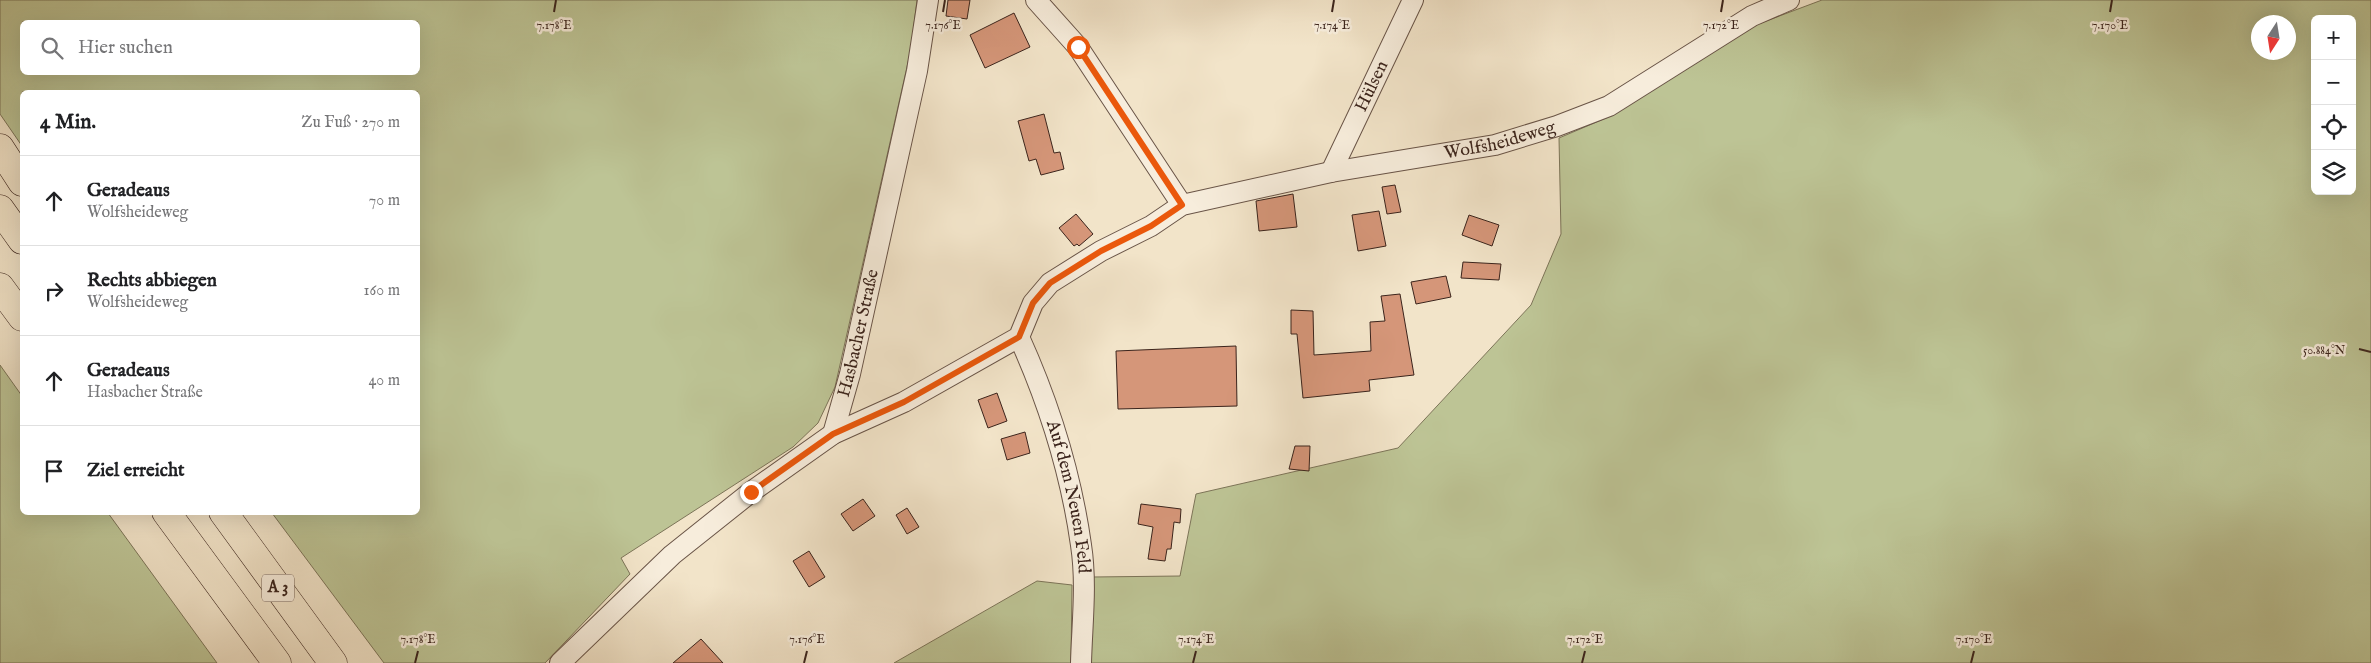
<!DOCTYPE html>
<html lang="de">
<head>
<meta charset="utf-8">
<style>
  body { margin:0; font-family:"IM FELL English",serif; background:#f2f2f2; color:#202124 }
  .controls { position:absolute; right:15px; top:15px; display:grid; overflow:hidden; border-radius:8px; box-shadow:0 5px 20px #0002 }
  .controls button { width:45px; height:45px; display:grid; place-items:center; padding:0; border:0; border-bottom:1px solid #e0e0e0; background:#fff; color:#202124; font:25px sans-serif }
  .compass { position:absolute; left:2251px; top:15px; width:45px; height:45px; border-radius:50%; background:#fff; box-shadow:0 5px 20px #0002; rotate:192deg }
  .stop { position:absolute; width:15px; height:15px; margin:-11px; border:4px solid #ea580c; border-radius:50%; background:#fff }
  .stop.end { background:#ea580c; border-color:#fff; box-shadow:0 1px 5px #0008 }
  .list { margin:0; padding:0; list-style:none }
  h2 { display:flex; justify-content:space-between; align-items:center; height:65px; margin:0; padding:0 20px; font-size:21px }
  h2 small { font-size:16px; font-weight:400; color:#757577 }
  .list li { display:grid; grid-template-columns:32px 1fr auto; gap:15px; align-items:center; box-sizing:border-box; height:90px; padding:0 20px; border-top:1px solid #e0e0e0 }
  .list b { display:block; font-size:19px; white-space:nowrap }
  .list p { margin:0; font-size:16px; white-space:nowrap; color:#757577 }
  .list em { font-size:16px; font-style:normal; color:#757577 }
  .icon { flex:none; width:28px; height:28px; fill:none; stroke:currentColor; stroke-width:2; stroke-linecap:round; stroke-linejoin:round }
  .map { position:relative; flex:none; width:2371px; height:663px; overflow:hidden }
  .search { position:absolute; background:#fff; box-shadow:0 5px 20px #0002; left:20px; top:20px; width:400px; height:55px; display:flex; align-items:center; gap:12px; box-sizing:border-box; padding:0 18px; border-radius:8px; color:#757577; font-size:19px }
  .panel { position:absolute; background:#fff; box-shadow:0 5px 20px #0002; left:20px; top:90px; width:400px; height:425px; border-radius:8px }
  .map>svg:first-child { display:block }
  .green { fill:#bdc495; stroke:#7c7458; fill-rule:evenodd }
  .building { fill:#d59679; stroke:#3b241c }
  .lines { fill:none; stroke-linecap:round; stroke-linejoin:round }
  .minor-casing { stroke:#695447; stroke-width:22 }
  .highway-casing { stroke:#3b241c; stroke-width:29 }
  .minor { stroke:#f7eddc; stroke-width:20 }
  .highway { stroke:#f2e4c9; stroke-width:28 }
  .route { stroke:#ea580c; stroke-width:6 }
  .ticks { fill:none; stroke:#3b241c; stroke-width:2 }
  .labels { text-anchor:middle; dominant-baseline:central; stroke-width:5; stroke-linejoin:round; paint-order:stroke }
  .shield { fill:#f7eddc; stroke:#736056; stroke-width:1 }
  .shield-label { font-size:16px; font-weight:bold; fill:#3b241c }
  .street-label { font-size:18px; fill:#3b241c; stroke:#f7eddc }
  .ticks-label { font-size:12px; text-anchor:middle; fill:#3b241c; stroke:#f7eddc; stroke-width:5; stroke-linejoin:round; paint-order:stroke }
</style>
</head>
<body>
<div class="map">
<svg width="2371" height="663" viewBox="0 0 2371 663">
  <rect width="100%" height="100%" fill="#f2e4c9"/>
  <filter id="stains"><feTurbulence type="fractalNoise" baseFrequency=".004" numOctaves="4"/><feColorMatrix values="0 0 0 0 .2 0 0 0 0 .09 0 0 0 0 .02 0 0 0 .5 -.17"/></filter>
  <radialGradient id="worn" r=".72"><stop offset=".6" stop-color="#630" stop-opacity="0"/><stop offset="1" stop-color="#630" stop-opacity=".3"/></radialGradient>
  <path class="green" d="M0,0h917l-6,49 -76,338 -17,36 -25,24 -172,111 9,16 -85,89h-161l-112,-150 146,-1v-420h-396v54l-22,-32zM22,22h396v50h-396z
    M1822,0h549v663h-1284l5,-86 88,-1 16,-82 202,-46 133,-143 30,-71 -2,-96 54,-23 145,-91zM2315,19h37v172h-37zM2258,22h30v30h-30z
    M0,365l22,31v116l86,1 109,150h-217z
    M1037,581l35,4 -1,78h-177z"/>
  <path class="building" d="M948,0h22l-3,19 -21,-3z
    M1014,13l16,34 -45,21 -15,-33z
    M1044,114l10,39 6,-1 4,17 -23,6 -5,-16 -7,2 -11,-40z
    M1395,185l6,27 -14,2 -5,-27z
    M1293,194l4,33 -38,4 -3,-30z
    M1379,211l7,35 -28,5 -6,-36z
    M1076,214l17,20 -14,12 -2,-2 -3,2 -15,-18z
    M1469,215l30,10 -7,21 -30,-11z
    M1463,262l38,2 -2,16 -38,-2z
    M1446,276l5,21 -35,7 -5,-22z
    M1400,294l14,81 -45,5 1,11 -67,7 -6,-64h-6v-24l22,1 1,44 57,-4 -1,-29 15,-1 -4,-25z
    M1236,346l1,60 -119,3 -2,-58z
    M997,393l10,28 -19,7 -10,-28z
    M1025,432l5,21 -23,7 -6,-21z
    M1295,446h15l-1,25 -20,-2z
    M863,499l12,17 -22,15 -12,-17z
    M1141,504l40,5 -1,14 -6,-1 -3,27h-4l-2,12 -17,-2 5,-32 -15,-3z
    M907,508l12,19 -12,7 -11,-19z
    M809,551l16,26 -16,10 -16,-26z
    M701,639l22,24h-50z"/>
  <g class="lines">
    <g class="minor-casing">
      <g id="minor">
        <path d="M1036,0l42,47 104,158"/>
        <path id="s1" d="M1331,172l82,-172"/>
        <path id="s2" d="M1019,337c29,64 52,137 62,208 6,39 1,79 0,118"/>
        <path id="s3" d="M833,434l17,-60 67,-303 11,-71"/>
        <path id="s4" d="M560,663l112,-108 79,-63 82,-58 71,-32 115,-65 14,-34 17,-20 51,-32 50,-25 31,-21 149,-33 164,-27 62,-19 52,-20 143,-90 37,-16"/>
      </g>
    </g>
    <g class="highway-casing">
      <path id="highway" d="M0,148l22,34
        M0,209l22,31
        M0,287l22,30
        M166,512l111,151
        M223,512l110,151"/>
    </g>
    <use href="#minor" class="minor"/>
    <use href="#highway" class="highway"/>
  </g>
  <g class="lines">
    <path class="route" d="M751,492l82,-58 71,-32 115,-65 14,-34 17,-20 51,-32 50,-25 31,-21 -104,-158"/>
  </g>
  <path class="ticks" d="M554,12l2,-12M943,12l2,-12M1332,12l2,-12M1721,12l2,-12M2110,12l2,-12M2359,349l12,3M415,663l3,-12M804,663l3,-12M1193,663l3,-12M1582,663l3,-12M1971,663l3,-12"/>
  <g class="labels">
    <rect class="shield" x="262" y="574.5" width="32" height="27" rx="4"/>
    <g class="shield-label">
      <text x="278" y="588">A 3</text>
    </g>
    <g class="street-label">
      <text stroke="none"><textPath href="#s1" startOffset="95">Hülsen</textPath></text>
      <text stroke="none"><textPath href="#s4" startOffset="1108">Wolfsheideweg</textPath></text>
      <text stroke="none"><textPath href="#s3" startOffset="104">Hasbacher Straße</textPath></text>
      <text stroke="none"><textPath href="#s2" startOffset="168">Auf dem Neuen Feld</textPath></text>
    </g>
  </g>
  <g class="ticks-label">
    <text x="554" y="29">7.178°E</text>
    <text x="943" y="29">7.176°E</text>
    <text x="1332" y="29">7.174°E</text>
    <text x="1721" y="29">7.172°E</text>
    <text x="2110" y="29">7.170°E</text>
    <text x="2324" y="354">50.884°N</text>
    <text x="418" y="643">7.178°E</text>
    <text x="807" y="643">7.176°E</text>
    <text x="1196" y="643">7.174°E</text>
    <text x="1585" y="643">7.172°E</text>
    <text x="1974" y="643">7.170°E</text>
  </g>
  <rect width="100%" height="100%" filter="url(#stains)"/>
  <rect width="100%" height="100%" fill="url(#worn)"/>
</svg>
<div class="controls">
<button>+</button>
<button>−</button>
<button><svg class="icon" aria-label="locate" viewBox="0 0 24 24"><circle cx="12" cy="12" r="6"/><path d="M12 2v4M12 18v4M2 12h4M18 12h4"/></svg></button>
<button><svg class="icon" aria-label="layers" viewBox="0 0 24 24"><path d="M12 4l9 5-9 5-9-5zM3 14l9 5 9-5"/></svg></button>
</div>
<svg class="compass" viewBox="-18 -18 36 36"><path d="M0-13l5 13h-10z" fill="#e53935"/><path d="M0 13l5-13h-10z" fill="#757577"/></svg>
<div class="stop" style="left:1078px;top:47px"></div>
<div class="stop end" style="left:751px;top:492px"></div>
<div class="search"><svg class="icon" aria-label="search" viewBox="0 0 24 24"><circle cx="10" cy="10" r="6"/><path d="M15 15l6 6"/></svg>Hier suchen</div>
<section class="panel">
<h2>4 Min.<small>Zu Fuß · 270 m</small></h2>
<ul class="list">
<li><svg class="icon" aria-label="ahead" viewBox="0 0 24 24"><path d="M12 20V5M6 11l6-6 6 6"/></svg><div><b>Geradeaus</b><p>Wolfsheideweg</p></div><em>70 m</em></li>
<li><svg class="icon" aria-label="right" viewBox="0 0 24 24"><path d="M7 20v-9h11M14 6l5 5-5 5"/></svg><div><b>Rechts abbiegen</b><p>Wolfsheideweg</p></div><em>160 m</em></li>
<li><svg class="icon" aria-label="ahead" viewBox="0 0 24 24"><path d="M12 20V5M6 11l6-6 6 6"/></svg><div><b>Geradeaus</b><p>Hasbacher Straße</p></div><em>40 m</em></li>
<li><svg class="icon" aria-label="arrive" viewBox="0 0 24 24"><path d="M6 21V4h12l-3 4 3 4H6"/></svg><div><b>Ziel erreicht</b></div></li>
</ul>
</section>
</div>
</body>
</html>
